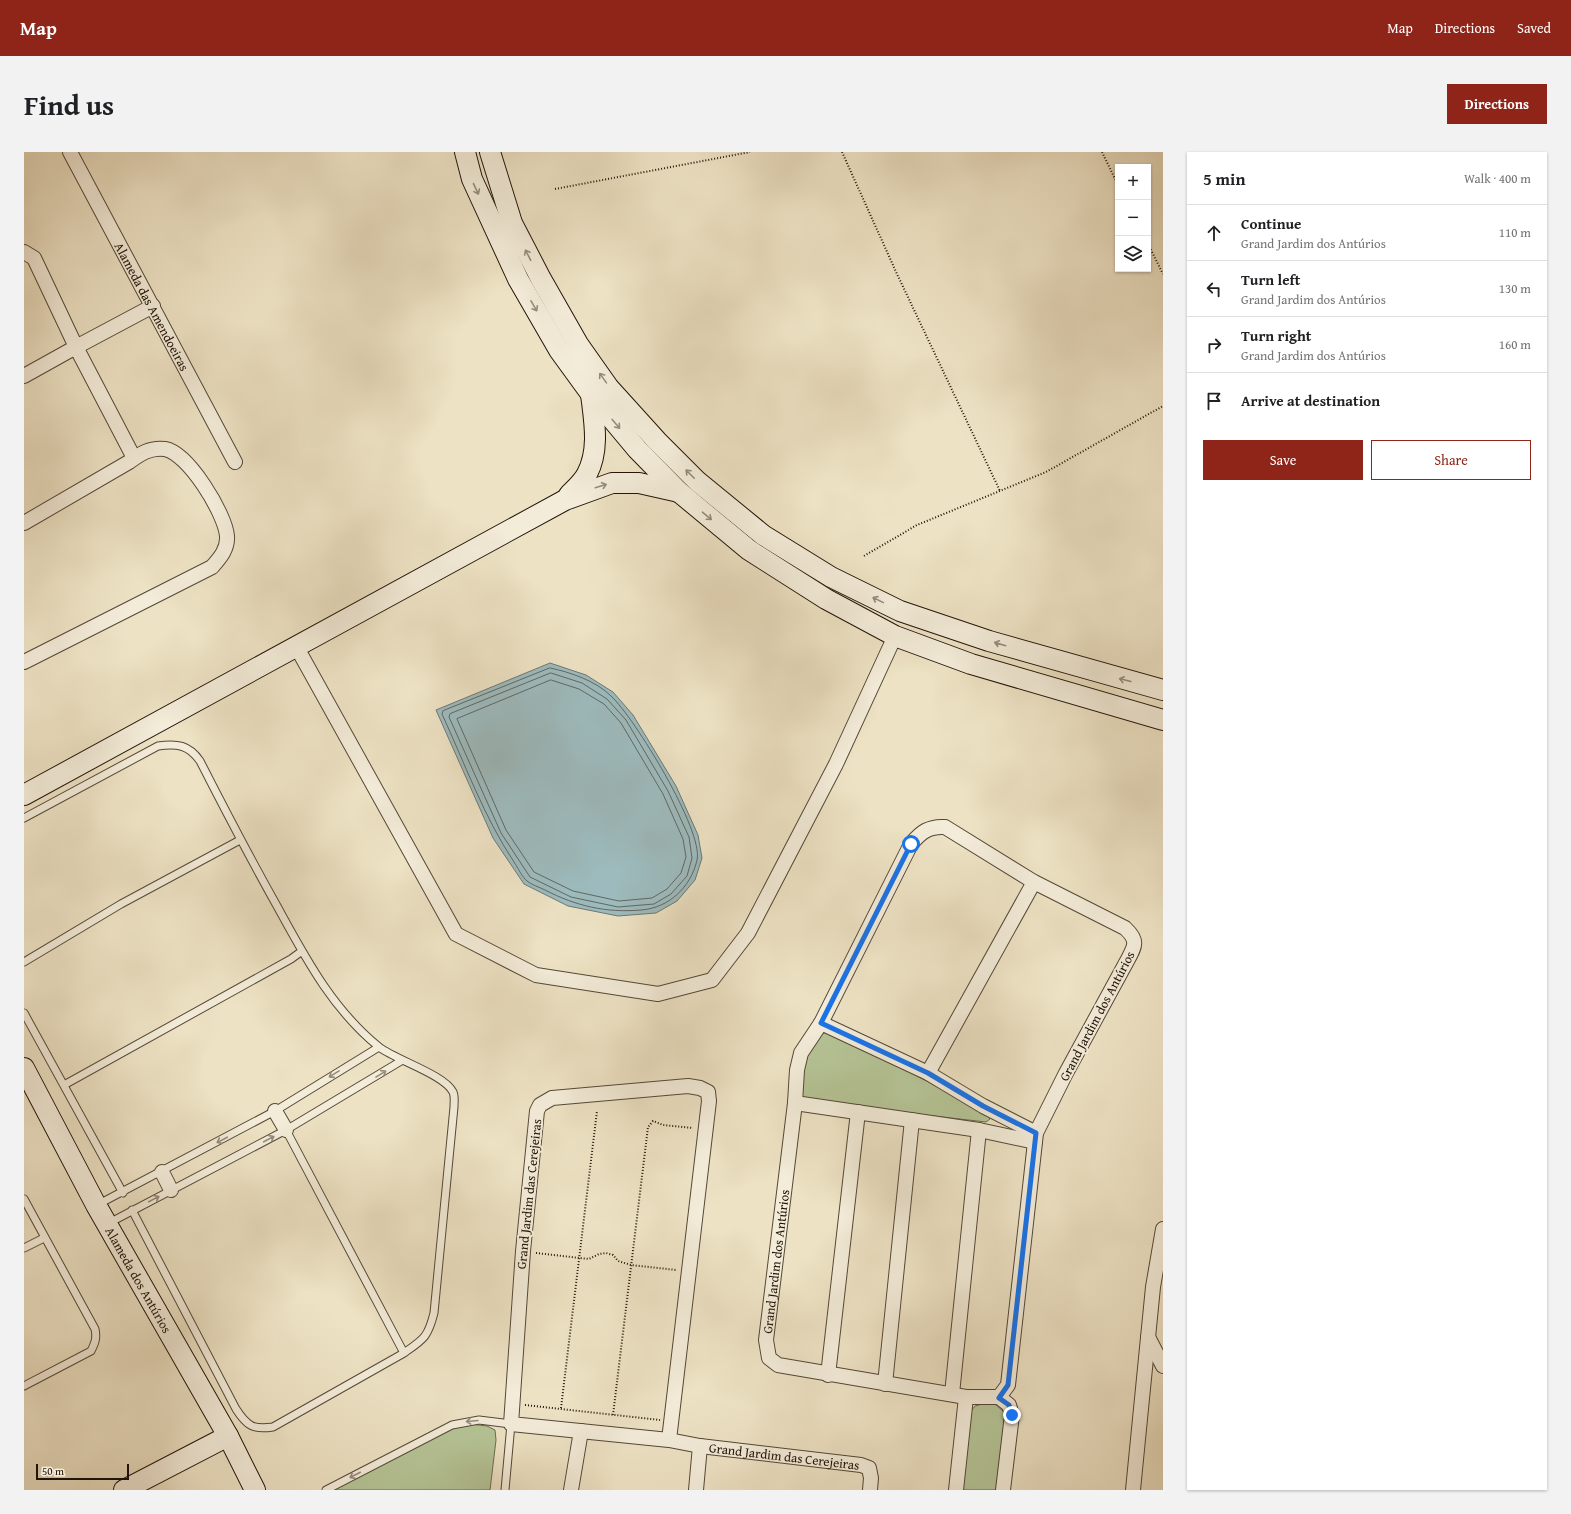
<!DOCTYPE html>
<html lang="en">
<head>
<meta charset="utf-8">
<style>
  body { margin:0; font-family:"Gentium Book Plus",serif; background:#f2f2f2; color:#202124 }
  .controls { position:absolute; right:12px; top:12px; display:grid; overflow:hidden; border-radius:0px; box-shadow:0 1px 3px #0004 }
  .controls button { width:36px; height:36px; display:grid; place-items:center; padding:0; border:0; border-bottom:1px solid #e0e0e0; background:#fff; color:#202124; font:20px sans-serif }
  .scale { position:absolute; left:12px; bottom:10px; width:93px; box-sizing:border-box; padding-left:4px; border:2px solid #221408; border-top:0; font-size:11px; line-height:14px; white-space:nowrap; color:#221408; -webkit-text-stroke:3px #f3ecd9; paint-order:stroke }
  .stop { position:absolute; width:12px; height:12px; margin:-9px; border:3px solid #1a73e8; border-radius:50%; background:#fff }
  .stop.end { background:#1a73e8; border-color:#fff; box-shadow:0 1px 4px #0008 }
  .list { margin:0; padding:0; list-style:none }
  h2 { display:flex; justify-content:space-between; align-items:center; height:52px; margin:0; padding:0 16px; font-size:17px }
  h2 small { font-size:13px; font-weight:400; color:#757577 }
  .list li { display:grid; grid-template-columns:26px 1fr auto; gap:12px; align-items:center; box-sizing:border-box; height:56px; padding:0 16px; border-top:1px solid #e0e0e0 }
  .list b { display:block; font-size:15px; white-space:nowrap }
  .list p { margin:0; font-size:13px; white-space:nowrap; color:#757577 }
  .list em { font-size:13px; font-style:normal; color:#757577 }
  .actions { display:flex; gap:8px; padding:12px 16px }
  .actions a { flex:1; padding:9px 0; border:1px solid #8f2418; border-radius:0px; text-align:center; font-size:14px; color:#8f2418 }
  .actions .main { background:#8f2418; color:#fff }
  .icon { flex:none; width:22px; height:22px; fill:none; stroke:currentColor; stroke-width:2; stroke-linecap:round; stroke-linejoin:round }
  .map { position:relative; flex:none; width:1139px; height:1338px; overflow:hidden; border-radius:0px }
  header { display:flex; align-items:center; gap:24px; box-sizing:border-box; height:56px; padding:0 20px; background:#8f2418; color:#fff }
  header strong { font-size:19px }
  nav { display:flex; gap:22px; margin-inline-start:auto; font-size:14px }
  .intro { display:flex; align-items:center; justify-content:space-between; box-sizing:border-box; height:96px; padding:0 24px }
  h1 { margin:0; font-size:28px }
  .button { padding:10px 18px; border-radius:0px; background:#8f2418; color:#fff; font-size:14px; font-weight:700 }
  main { display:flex; gap:24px; padding:0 24px }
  aside { flex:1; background:#fff; border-radius:0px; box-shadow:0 1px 3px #0004 }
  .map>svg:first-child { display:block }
  .green { fill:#b5c496; stroke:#6c6c4f }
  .water { fill:#9dbbbe; stroke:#6c7875 }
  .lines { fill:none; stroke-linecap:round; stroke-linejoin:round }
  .shore { stroke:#606863; stroke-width:1 }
  .lane-casing { stroke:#554837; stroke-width:9 }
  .street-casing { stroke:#554837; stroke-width:16 }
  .secondary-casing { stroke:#221408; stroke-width:22 }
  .path { stroke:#221408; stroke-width:2; stroke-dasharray:1 2; stroke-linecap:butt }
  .lane { stroke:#f3ecd9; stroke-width:7 }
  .street { stroke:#f3ecd9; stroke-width:14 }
  .secondary { stroke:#f3ecd9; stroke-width:20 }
  .oneway { stroke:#958b7b }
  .route { stroke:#1a73e8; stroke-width:5 }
  .labels { text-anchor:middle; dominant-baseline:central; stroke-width:4; stroke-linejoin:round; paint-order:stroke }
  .street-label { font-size:13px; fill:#221408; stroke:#f3ecd9 }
</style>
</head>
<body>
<header>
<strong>Map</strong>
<nav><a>Map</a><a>Directions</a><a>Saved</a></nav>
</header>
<div class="intro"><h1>Find us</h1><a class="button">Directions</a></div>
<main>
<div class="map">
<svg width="1139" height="1338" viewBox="0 0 1139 1338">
  <rect width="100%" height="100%" fill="#ede2c4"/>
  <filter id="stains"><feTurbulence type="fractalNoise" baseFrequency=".005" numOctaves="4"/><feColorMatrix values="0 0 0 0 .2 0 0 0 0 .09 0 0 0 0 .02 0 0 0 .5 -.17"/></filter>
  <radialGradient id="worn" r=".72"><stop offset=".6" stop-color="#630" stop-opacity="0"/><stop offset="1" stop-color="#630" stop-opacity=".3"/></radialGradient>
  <path class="green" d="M802,880l11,1 153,82v4l-4,3 -175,-20 -9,-6c1,-26 -3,-50 24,-64z
    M962,1251h8l11,10 -8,77h-36l10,-79 4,-5z
    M428,1270l35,4 8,4 1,10 -6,50h-161z"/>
  <path class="water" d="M526,511l36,12 27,17 20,23 43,71 22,49 4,23 -7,22 -18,21 -21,12 -38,3 -50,-10 -44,-22 -31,-46 -57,-128z"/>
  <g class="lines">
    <path class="shore" d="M526,516c20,4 46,13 61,28 23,21 93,135 86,164 -6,27 -28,48 -56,50 -35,3 -65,-4 -96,-20 -6,-3 -13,-5 -18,-9 -5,-4 -9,-13 -13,-19 -30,-45 -49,-98 -72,-148l1,-3z
      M527,521l31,10 25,16 19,21 42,71 21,46 3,21 -5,18 -16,18 -17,10 -36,3 -47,-10 -41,-20 -29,-44 -52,-116 1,-3z
      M527,528l28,9 25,15 17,19 42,71 20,45 3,18 -5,16 -14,16 -15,9 -33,3 -46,-10 -39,-19 -28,-42 -49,-111z"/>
    <g class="lane-casing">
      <path id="lane" d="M0,666l134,-72c19,-3 31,-1 42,15 25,49 50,97 77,145 28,51 55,103 102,141 17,13 66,28 74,45 2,4 1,10 1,15l-20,206c-6,24 -10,26 -30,40l-131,74c-20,3 -26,-1 -37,-18l-104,-199
        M0,810l97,-58 119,-64
        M0,861l99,180
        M40,933l227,-126 11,-8
        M262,978l118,223
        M0,1047l71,130c2,9 0,14 -4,22l-67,35
        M73,1053l178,-94 104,-64
        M85,1071l177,-93 115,-69
        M0,1096l20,-10
        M302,1338l126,-65 27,-5 32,4 -6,66"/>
    </g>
    <g class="street-casing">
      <g id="street">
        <path id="s1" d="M46,0l165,310"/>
        <path d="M0,100l10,6 42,89 77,-41"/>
        <path d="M0,224l52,-29 58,111"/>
        <path d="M0,371l105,-61c11,-8 21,-15 36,-13 23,4 60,64 62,87 1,13 -7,22 -15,31l-188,95"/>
        <path d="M272,494l160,288 80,41 122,19 54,-14 36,-47 88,-169 59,-128"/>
        <path d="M797,871l107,50 55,33 53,27"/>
        <path d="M904,921l106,-191"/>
        <path d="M771,951l184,27 56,12"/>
        <path d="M251,959l11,19"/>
        <path d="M138,1020l9,18"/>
        <path d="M1124,1185l15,29"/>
        <path d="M804,1223l30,-263"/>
        <path d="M861,1232l27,-264"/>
        <path d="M928,1242l27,-264"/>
        <path d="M942,1245h33"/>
        <path d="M975,1245l10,8 3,10 -9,75"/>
        <path id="s2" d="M645,1288l40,-339 -1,-9 -8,-4 -12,-2 -136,12 -12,7 -3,6 -14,140 -12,173 158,16 31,6 161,19 8,3 2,10 -1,12"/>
        <path d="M547,1338l10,-59"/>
        <path d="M672,1338l4,-44"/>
        <path id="s3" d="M932,1338l10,-93 -188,-32 -9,-7 -3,-18 29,-237 2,-33 4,-17 20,-30 90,-179c10,-12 18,-18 34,-17l89,55 91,46c14,13 10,18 2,33l-61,112 -30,60 -28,252 -9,12"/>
        <path d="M1109,1338l20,-203 10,-58"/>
      </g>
    </g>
    <g class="secondary-casing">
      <g id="secondary">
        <path d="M441,0l7,27 46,100 41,71 32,44 46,55 42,43 70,58 77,49 69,37 76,28 192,56"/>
        <path d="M466,0l22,71 29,56 37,65 31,44 48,53 40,40 66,54 68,42 69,34 89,30 174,49"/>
        <path d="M545,343c6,-6 14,-13 18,-21 13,-25 7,-54 4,-80"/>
        <path d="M0,643l541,-295 47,-17h27l40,9"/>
        <path id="s4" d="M0,916l72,137 132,231 27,54"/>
        <path d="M100,1338l104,-54"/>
      </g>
    </g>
    <path class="path" d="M818,0l55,122 103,217
      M1078,0l16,33
      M531,37l195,-37
      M1124,92l15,30
      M840,404l53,-31 129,-53 117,-66
      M512,1101l53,6 10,-5 7,-1 7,2 5,6 13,4 45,5
      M501,1253l135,15
      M537,1256l36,-297
      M589,1263l35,-288 5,-6 10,4 30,3"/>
    <use href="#lane" class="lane"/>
    <use href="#street" class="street"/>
    <use href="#secondary" class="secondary"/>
  </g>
  <defs><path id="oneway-shaft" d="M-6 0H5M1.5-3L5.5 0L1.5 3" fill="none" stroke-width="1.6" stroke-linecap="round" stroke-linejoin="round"/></defs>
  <g class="oneway">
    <use href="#oneway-shaft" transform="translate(452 37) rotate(65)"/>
    <use href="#oneway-shaft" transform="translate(504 103) rotate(-117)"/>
    <use href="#oneway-shaft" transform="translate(510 154) rotate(60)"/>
    <use href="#oneway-shaft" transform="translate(579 226) rotate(-125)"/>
    <use href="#oneway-shaft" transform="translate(592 272) rotate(50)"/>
    <use href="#oneway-shaft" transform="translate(666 322) rotate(-135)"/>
    <use href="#oneway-shaft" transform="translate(577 334) rotate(-17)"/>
    <use href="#oneway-shaft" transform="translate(683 364) rotate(40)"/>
    <use href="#oneway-shaft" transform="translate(854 448) rotate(-154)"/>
    <use href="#oneway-shaft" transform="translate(976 492) rotate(-164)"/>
    <use href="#oneway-shaft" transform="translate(1101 528) rotate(-166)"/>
    <use href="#oneway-shaft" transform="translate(310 922) rotate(148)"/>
    <use href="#oneway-shaft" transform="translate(357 922) rotate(-32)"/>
    <use href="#oneway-shaft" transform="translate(245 987) rotate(-28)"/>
    <use href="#oneway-shaft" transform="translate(198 988) rotate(152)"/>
    <use href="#oneway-shaft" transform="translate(130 1047) rotate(-28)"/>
    <use href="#oneway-shaft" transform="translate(448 1269) rotate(175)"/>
    <use href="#oneway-shaft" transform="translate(331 1323) rotate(153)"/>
  </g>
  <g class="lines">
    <path class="route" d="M887,692l-90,179 107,50 55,33 53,27 -28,252 -9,13 10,7 3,10"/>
  </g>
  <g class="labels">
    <g class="street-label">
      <text stroke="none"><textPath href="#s1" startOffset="175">Alameda das Amendoeiras</textPath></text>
      <text transform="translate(1073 864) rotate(-62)">Grand Jardim dos Antúrios</text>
      <text transform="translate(505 1042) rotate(-84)">Grand Jardim das Cerejeiras</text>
      <text stroke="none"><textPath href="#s3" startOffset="393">Grand Jardim dos Antúrios</textPath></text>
      <text stroke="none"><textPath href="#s4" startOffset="241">Alameda dos Antúrios</textPath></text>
      <text stroke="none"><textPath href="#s2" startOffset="1118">Grand Jardim das Cerejeiras</textPath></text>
    </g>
  </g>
  <rect width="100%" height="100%" filter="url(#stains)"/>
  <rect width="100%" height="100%" fill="url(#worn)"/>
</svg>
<div class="controls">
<button>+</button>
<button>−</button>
<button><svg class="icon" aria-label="layers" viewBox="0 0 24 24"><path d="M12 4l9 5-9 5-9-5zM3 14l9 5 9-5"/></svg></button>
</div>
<div class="scale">50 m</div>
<div class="stop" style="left:887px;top:692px"></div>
<div class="stop end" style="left:988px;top:1263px"></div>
</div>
<aside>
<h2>5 min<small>Walk · 400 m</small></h2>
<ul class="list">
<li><svg class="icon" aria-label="ahead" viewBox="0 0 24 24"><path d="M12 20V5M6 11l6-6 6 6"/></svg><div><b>Continue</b><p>Grand Jardim dos Antúrios</p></div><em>110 m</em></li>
<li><svg class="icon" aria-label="left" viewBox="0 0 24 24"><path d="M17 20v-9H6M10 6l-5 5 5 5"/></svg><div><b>Turn left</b><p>Grand Jardim dos Antúrios</p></div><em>130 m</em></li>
<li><svg class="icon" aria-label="right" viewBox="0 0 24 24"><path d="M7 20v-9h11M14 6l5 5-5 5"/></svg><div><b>Turn right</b><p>Grand Jardim dos Antúrios</p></div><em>160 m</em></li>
<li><svg class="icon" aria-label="arrive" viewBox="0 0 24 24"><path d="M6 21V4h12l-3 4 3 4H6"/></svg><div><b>Arrive at destination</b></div></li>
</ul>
<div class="actions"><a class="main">Save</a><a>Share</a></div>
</aside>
</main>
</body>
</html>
